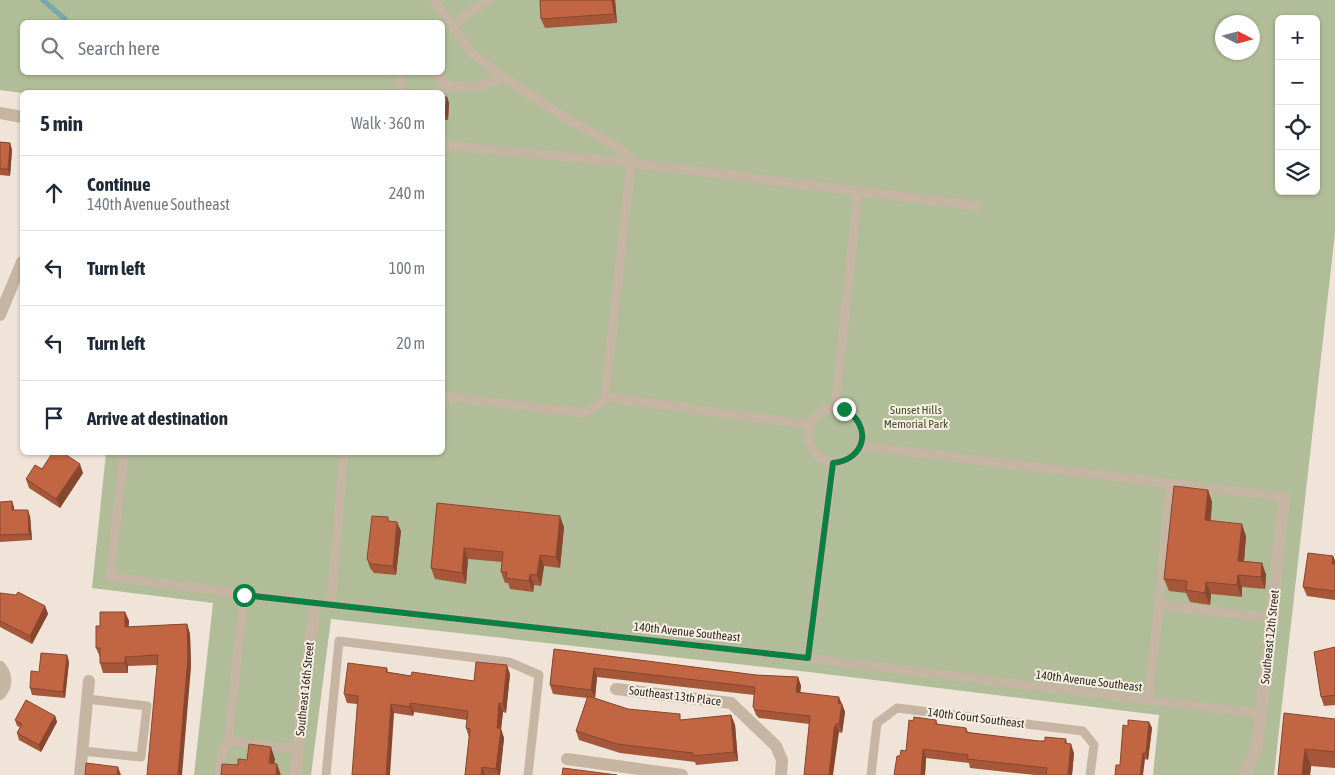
<!DOCTYPE html>
<html lang="en">
<head>
<meta charset="utf-8">
<style>
  body { margin:0; font-family:"Asap Condensed",sans-serif; background:#f6f6f7; color:#1f2937 }
  .controls { position:absolute; right:15px; top:15px; display:grid; overflow:hidden; border-radius:8px; box-shadow:0 1px 4px #0004 }
  .controls button { width:45px; height:45px; display:grid; place-items:center; padding:0; border:0; border-bottom:1px solid #e0e1e3; background:#fff; color:#1f2937; font:25px sans-serif }
  .compass { position:absolute; left:1215px; top:15px; width:45px; height:45px; border-radius:50%; background:#fff; box-shadow:0 1px 4px #0004; rotate:96deg }
  .stop { position:absolute; width:15px; height:15px; margin:-11px; border:4px solid #0b8043; border-radius:50%; background:#fff }
  .stop.end { background:#0b8043; border-color:#fff; box-shadow:0 1px 5px #0008 }
  .list { margin:0; padding:0; list-style:none }
  h2 { display:flex; justify-content:space-between; align-items:center; height:65px; margin:0; padding:0 20px; font-size:21px }
  h2 small { font-size:16px; font-weight:400; color:#747a83 }
  .list li { display:grid; grid-template-columns:32px 1fr auto; gap:15px; align-items:center; box-sizing:border-box; height:75px; padding:0 20px; border-top:1px solid #e0e1e3 }
  .list b { display:block; font-size:19px; white-space:nowrap }
  .list p { margin:0; font-size:16px; white-space:nowrap; color:#747a83 }
  .list em { font-size:16px; font-style:normal; color:#747a83 }
  .icon { flex:none; width:28px; height:28px; fill:none; stroke:currentColor; stroke-width:2; stroke-linecap:round; stroke-linejoin:round }
  .map { position:relative; flex:none; width:1335px; height:775px; overflow:hidden }
  .search { position:absolute; background:#fff; box-shadow:0 1px 4px #0004; left:20px; top:20px; width:425px; height:55px; display:flex; align-items:center; gap:12px; box-sizing:border-box; padding:0 18px; border-radius:8px; color:#747a83; font-size:19px }
  .panel { position:absolute; background:#fff; box-shadow:0 1px 4px #0004; left:20px; top:90px; width:425px; height:365px; border-radius:8px }
  .map>svg:first-child { display:block }
  .green { fill:#b0bd98; fill-rule:evenodd }
  .lines { fill:none; stroke-linecap:round; stroke-linejoin:round }
  .stream { stroke:#77a8ab; stroke-width:5 }
  .service { stroke:#c7b5a4; stroke-width:9 }
  .minor { stroke:#c7b5a4; stroke-width:12 }
  .wall { fill:#a6573a }
  .shaded-wall { fill:#87472f }
  .building { fill:#c16543; stroke:#87472f }
  .route { stroke:#0b8043; stroke-width:6 }
  .labels { text-anchor:middle; dominant-baseline:central; stroke-width:4; stroke-linejoin:round; paint-order:stroke }
  .park-label { font-size:12px; fill:#414f2a; stroke:#f8efe3 }
  .street-label { font-size:12px; fill:#322a25; stroke:#f8efe3 }
</style>
</head>
<body>
<div class="map">
<svg width="1335" height="775" viewBox="0 0 1335 775">
  <rect width="100%" height="100%" fill="#efe4d7"/>
  <path class="green" d="M0,0h1335v233l-61,542h-121l6,-60 -350,-43 -478,-53 -20,156h-117l19,-172 -121,-15 14,-135 336,-1v-360l-420,1 -22,-3zM1279,19h37v172h-37zM22,22h420v50h-420zM1222,22h30v30h-30z"/>
  <g class="lines">
    <path class="stream" d="M43,0l22,19"/>
    <path class="service" d="M434,0l19,27
      M434,72l16,14
      M401,92l-1,-10 3,-10
      M437,92l13,-6 29,1 24,-10
      M442,145l189,18 347,43
      M442,396l139,17 15,-6 9,-10 26,-234 -6,-11 -67,-39 -55,-36 -31,-24 -19,-26 10,-11 26,-16
      M605,397l205,28
      M808 435a27 27 0 1 1 54 0a27 27 0 1 1-54 0Z
      M835,408l23,-216
      M860,446l424,51
      M124,452l-14,125 205,26 493,55 453,56
      M244,595l-16,146 70,8
      M331,605l13,-153
      M1159,605l11,-122
      M808,658l25,-195
      M1148,701l11,-96 113,13
      M82,751l59,6 6,-51 -60,-7
      M219,775l3,-24 6,-10
      M326,775l13,-134 170,21 30,13 -11,100
      M871,775l6,-52 20,-15 186,23 11,14 -4,30"/>
    <path class="minor" d="M0,113l22,4
      M0,315l22,-53
      M0,667c7,9 7,18 0,27
      M616,689l115,14 45,43 6,14 -1,15
      M567,759l115,16
      M80,775l9,-94
      M295,775l20,-172
      M1245,775l11,-26 5,-35 23,-217"/>
  </g>
  <path class="wall" d="M540,0h75l2,23 -72,5 -4,-9z
    M442,97h5l2,6 -1,17h-6z
    M0,142l10,1 2,7 -2,26 -10,-1z
    M42,469l41,4 -23,35 -31,-20 -3,-9z
    M1208,490l4,12 -1,19 35,15 -2,25 18,2 4,12 -1,14 -23,-2v10l-31,-3 -1,11 -20,-3 -4,-9 -17,-2 -5,-12z
    M0,502l14,5v3l16,6 2,24 -32,2z
    M437,503l127,24 -4,41 -16,-2 -3,20 -7,-1 -1,7 -23,-3 -2,-6h-3l-4,-11 1,-10 -34,-3 -2,25 -31,-5 -4,-11z
    M390,521l11,10 -5,44 -22,-2 -4,-5 -3,-9z
    M1333,556l2,5v39l-28,-4 -4,-9z
    M0,593l45,13 3,8 -16,30 -32,-17z
    M125,612l4,9 -1,6 59,-3 3,10 1,33 -34,-2 -29,1v7h-25l-3,-10v-6l-4,-9 4,-22z
    M1335,647v58l-11,1 -3,-9z
    M554,649l202,26 42,2 3,9 -1,7 42,11 3,8 -3,21 -3,-1 -2,6 -28,-14 -50,-6 -3,-3 -3,-8 1,-12 -157,-18 -2,21 33,11 54,11 49,-5 4,10 3,36 -42,4 -1,-3 -75,-9 -41,-13 -3,-9 11,-33 -34,-4 -3,-9z
    M67,655l2,7 -4,36 -33,-3 -2,-7 9,-16z
    M387,668l1,4 23,4 63,5 36,-7 -4,39 -3,-1 -2,17 3,9 -4,37h-35l4,-38 -3,-9 1,-8 -53,-8 -1,4 -19,-3 -37,-9 -10,-1 -3,-9z
    M55,716l2,6 -16,30 -22,-12 -2,-7 3,-6 -3,-1 -2,-6z
    M1335,719v49l-24,-2 -1,9h-32z
    M936,720l2,5 28,3 2,4 4,1 67,8 27,-2 1,4 7,10 -2,22h-37l-65,-7 -1,-5 -43,-5 -1,17h-31l6,-19 6,-5 7,-30z
    M1149,722l3,6 -4,32 -3,-1 -25,6 8,-39z"/>
  <path class="shaded-wall" d="M612,0h3l2,23 -3,-9z
    M447,97l2,6 -1,17 -3,-6z
    M10,143l2,7 -2,26 -2,-7z
    M80,464l3,9 -23,35 -4,-9z
    M1208,490l4,12 -3,30 -4,-12z
    M12,501l2,6v10l-2,-7z
    M28,510l2,6 2,24 -3,-6z
    M560,516l4,11 -4,41 -4,-11z
    M397,522l4,9 -5,44 -3,-9z
    M1242,524l4,12 -3,37 -5,-12z
    M464,548l4,11 -2,25 -4,-11z
    M540,555l4,11 -3,20 -4,-11z
    M1333,556l2,5v10l-3,-7z
    M1262,563l4,12 -1,14 -4,-12z
    M530,574l4,11 -1,7 -4,-11z
    M1238,575l4,12v10l-5,-12z
    M1206,582l5,12 -1,11 -5,-12z
    M45,606l3,8 -16,30 -2,-8z
    M125,612l4,9 -1,15 -3,-9z
    M187,624l3,10 1,33 -9,108h-4z
    M67,655l2,7 -4,36 -2,-6z
    M125,657l3,9v7l-3,-10z
    M507,665l3,9 -4,39 -3,-9z
    M594,668l3,9 -2,21 -4,-8z
    M798,677l3,9 -2,15 -3,-9z
    M839,697l6,15 -3,21 -3,-9 -1,-21z
    M410,703l4,9 -1,4 -3,-9z
    M499,703l4,9 -2,17 3,9 -4,37h-2l-2,-6 1,-41z
    M391,704l3,9 -4,62h-4z
    M731,715l4,10 3,36 -4,-9z
    M55,716l2,6 -16,30 -2,-7z
    M1149,722l3,6 -4,32 -2,-7z
    M836,724l3,8 -6,43h-4l5,-46z
    M1071,744l3,9 -2,22h-4z
    M271,747l4,12 -2,16 -4,-12z
    M923,749l3,9 -1,17h-4z
    M1305,749l6,17 -1,9h-8z
    M1143,753l2,6 -2,16h-3z
    M277,764l4,11h-5z
    M118,767l3,8h-4z
    M482,767l3,8h-4z"/>
  <path class="building" d="M540,0h72l2,14 -73,5z
    M442,97h5l-2,17h-3z
    M0,142l10,1 -2,26h-8z
    M53,452h9l18,12 -24,35 -30,-20 9,-14 7,4z
    M1174,486l34,4 -3,30 37,4 -4,37 24,2 -1,14 -23,-2 -1,10 -31,-3 -1,11 -19,-3 1,-9 -23,-2z
    M12,501v9h16l1,24 -29,1v-33z
    M437,503l123,13 -4,41 -16,-2 -3,20 -7,-1 -1,7 -23,-3 1,-6h-6l2,-20 -39,-4 -2,25 -31,-5z
    M372,516l16,1v4l9,1 -4,44 -22,-2 -4,-5z
    M1308,553l25,3 -1,8h3v27l-32,-4z
    M18,592l27,14 -15,30 -30,-15v-28l16,2z
    M100,612h25v15l62,-3 1,34 -10,117h-31l11,-120 -33,2v6h-25v-15h-4v-22h4z
    M1335,647v48l-14,2 -7,-45z
    M554,649l202,26 42,2 -2,15 43,5 -1,6 4,1 -3,20h-3l-2,5 -5,46h-25l6,-59 -54,-6 -3,-3 2,-20 -161,-19 -3,22 -41,-5z
    M41,653l26,2 -4,37 -33,-4 1,-17 8,1z
    M476,662l31,3 -4,39 -4,-1 -2,25 4,1 -5,40 -14,-2 -1,8h-16l5,-46 -4,-1 2,-17 -58,-8v4l-19,-3 -5,71h-34l6,-79 -14,-2 4,-31 39,5 -1,4 25,4 1,-4 62,9z
    M588,696l40,13 52,5v6l51,-5 3,37 -41,4v-3l-76,-9 -41,-13z
    M26,700l29,16 -16,29 -22,-12 5,-9 -7,-4z
    M1284,713l51,6v33l-30,-3 -3,26h-24z
    M914,717l22,3v4l30,4v4l6,1 67,8h6v-4l21,2 -1,4 6,1 -3,31h-22l1,-7 -80,-9 1,-4 -45,-6 -2,26h-27l3,-19h3l1,-6 5,1 3,-31 4,1z
    M1128,720l21,2 -3,31h-3l-3,22h-25l1,-10h4l3,-40 5,1z
    M249,744l22,3 -2,16 8,1 -1,11h-55l1,-11 16,1v-6l9,1z
    M86,763l32,4 -1,8h-32z
    M563,768l54,7h-55z"/>
  <g class="lines">
    <path class="route" d="M244,595l564,63 25,-195c33,-3 40,-38 11,-54"/>
  </g>
  <g class="labels">
    <g class="park-label">
      <text x="916" y="410">Sunset Hills<tspan x="916" dy="14">Memorial Park</tspan></text>
    </g>
    <g class="street-label">
      <text transform="translate(687 632) rotate(6)">140th Avenue Southeast</text>
      <text transform="translate(1270 637) rotate(-84)">Southeast 12th Street</text>
      <text transform="translate(1089 681) rotate(7)">140th Avenue Southeast</text>
      <text transform="translate(305 689) rotate(-84)">Southeast 16th Street</text>
      <text transform="translate(675 696) rotate(7)">Southeast 13th Place</text>
      <text transform="translate(976 718) rotate(7)">140th Court Southeast</text>
    </g>
  </g>
</svg>
<div class="controls">
<button>+</button>
<button>−</button>
<button><svg class="icon" aria-label="locate" viewBox="0 0 24 24"><circle cx="12" cy="12" r="6"/><path d="M12 2v4M12 18v4M2 12h4M18 12h4"/></svg></button>
<button><svg class="icon" aria-label="layers" viewBox="0 0 24 24"><path d="M12 4l9 5-9 5-9-5zM3 14l9 5 9-5"/></svg></button>
</div>
<svg class="compass" viewBox="-18 -18 36 36"><path d="M0-13l5 13h-10z" fill="#e53935"/><path d="M0 13l5-13h-10z" fill="#747a83"/></svg>
<div class="stop" style="left:244px;top:595px"></div>
<div class="stop end" style="left:844px;top:409px"></div>
<div class="search"><svg class="icon" aria-label="search" viewBox="0 0 24 24"><circle cx="10" cy="10" r="6"/><path d="M15 15l6 6"/></svg>Search here</div>
<section class="panel">
<h2>5 min<small>Walk · 360 m</small></h2>
<ul class="list">
<li><svg class="icon" aria-label="ahead" viewBox="0 0 24 24"><path d="M12 20V5M6 11l6-6 6 6"/></svg><div><b>Continue</b><p>140th Avenue Southeast</p></div><em>240 m</em></li>
<li><svg class="icon" aria-label="left" viewBox="0 0 24 24"><path d="M17 20v-9H6M10 6l-5 5 5 5"/></svg><div><b>Turn left</b></div><em>100 m</em></li>
<li><svg class="icon" aria-label="left" viewBox="0 0 24 24"><path d="M17 20v-9H6M10 6l-5 5 5 5"/></svg><div><b>Turn left</b></div><em>20 m</em></li>
<li><svg class="icon" aria-label="arrive" viewBox="0 0 24 24"><path d="M6 21V4h12l-3 4 3 4H6"/></svg><div><b>Arrive at destination</b></div></li>
</ul>
</section>
</div>
</body>
</html>
